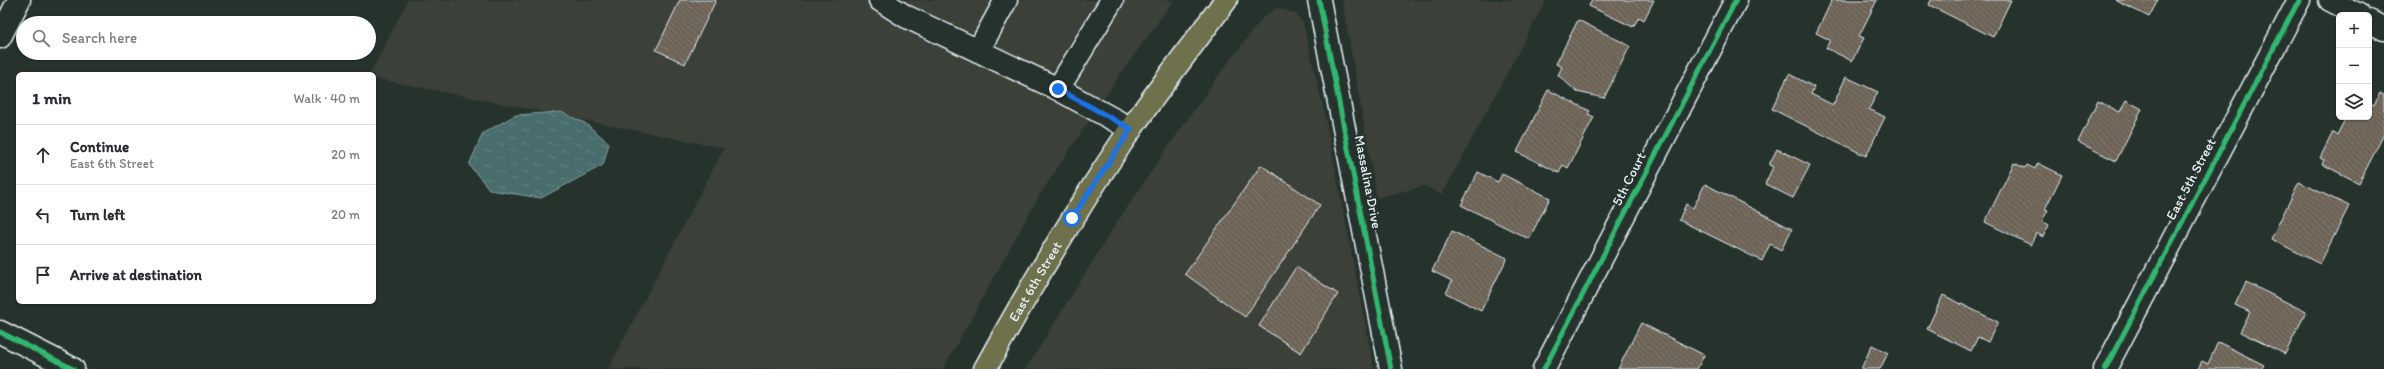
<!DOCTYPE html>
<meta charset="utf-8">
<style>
:root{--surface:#fff;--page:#f7f7f7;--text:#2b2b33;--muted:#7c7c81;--line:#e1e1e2}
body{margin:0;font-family:Itim,sans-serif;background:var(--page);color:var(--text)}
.controls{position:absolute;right:12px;top:12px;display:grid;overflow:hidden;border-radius:6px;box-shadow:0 1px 3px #0004}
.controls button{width:36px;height:36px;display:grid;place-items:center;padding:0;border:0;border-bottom:1px solid var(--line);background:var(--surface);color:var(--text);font:20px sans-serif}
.stop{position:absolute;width:12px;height:12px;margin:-9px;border:3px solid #1a73e8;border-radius:50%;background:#fff}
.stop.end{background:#1a73e8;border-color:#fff;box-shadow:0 1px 4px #0008}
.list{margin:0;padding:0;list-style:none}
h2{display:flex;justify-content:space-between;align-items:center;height:52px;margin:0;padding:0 16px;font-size:17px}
h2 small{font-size:13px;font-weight:400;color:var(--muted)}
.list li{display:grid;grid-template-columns:26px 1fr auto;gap:12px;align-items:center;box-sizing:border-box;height:60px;padding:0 16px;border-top:1px solid var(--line)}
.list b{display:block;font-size:15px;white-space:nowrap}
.list p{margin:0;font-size:13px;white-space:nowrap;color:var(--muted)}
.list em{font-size:13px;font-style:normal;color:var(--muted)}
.icon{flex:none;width:22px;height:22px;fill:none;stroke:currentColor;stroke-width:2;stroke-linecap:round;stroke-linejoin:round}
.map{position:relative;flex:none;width:2384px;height:369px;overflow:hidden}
.search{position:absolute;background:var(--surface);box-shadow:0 1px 3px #0004;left:16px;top:16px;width:360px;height:44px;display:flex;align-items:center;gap:10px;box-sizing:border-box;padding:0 14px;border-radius:22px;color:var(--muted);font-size:15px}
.panel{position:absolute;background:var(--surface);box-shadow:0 1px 3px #0004;left:16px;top:72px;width:360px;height:232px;border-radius:6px}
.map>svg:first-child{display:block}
</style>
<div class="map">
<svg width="2384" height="369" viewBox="0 0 2384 369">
<defs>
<pattern id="water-ripples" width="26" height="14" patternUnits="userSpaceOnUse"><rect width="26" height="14" fill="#486d6d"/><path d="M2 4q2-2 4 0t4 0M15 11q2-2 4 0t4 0" fill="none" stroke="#628283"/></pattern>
<pattern id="building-back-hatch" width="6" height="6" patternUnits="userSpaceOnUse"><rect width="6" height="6" fill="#6d6356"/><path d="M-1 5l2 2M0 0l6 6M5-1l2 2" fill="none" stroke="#827a6f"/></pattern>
</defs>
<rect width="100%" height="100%" fill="#26332d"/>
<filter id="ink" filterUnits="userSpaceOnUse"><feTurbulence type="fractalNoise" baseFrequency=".025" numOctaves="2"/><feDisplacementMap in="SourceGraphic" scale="8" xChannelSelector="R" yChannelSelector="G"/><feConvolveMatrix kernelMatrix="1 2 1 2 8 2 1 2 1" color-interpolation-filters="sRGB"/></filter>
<g filter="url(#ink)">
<path fill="#3b4139" d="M408,0H1174L1118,77L1039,196L943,369H608L724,148L374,78V74H370Z
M1342,0H1546L1442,195L1424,186L1377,198Z
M1277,8L1296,14L1303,23L1324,111L1374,369H1026L1110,233L1155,166L1215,80L1264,16Z"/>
<path fill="url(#water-ripples)" stroke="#88a2a5" d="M561,112L585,123L609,143L603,165L541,198L490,190L469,165L483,133L516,115Z"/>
<path fill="url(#building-back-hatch)" stroke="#e8f1f8" d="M680,0H716L685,64L656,50Z
M1592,0H1654L1644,20L1639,17L1633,27L1589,6Z
M1832,0H1877L1859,36L1864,38L1852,61L1826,48L1830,40L1816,33Z
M1931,0H2011L1993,37L1929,5Z
M2115,0H2158L2149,17Z
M1578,20L1630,46L1604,98L1577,92L1558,75L1562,67L1556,64Z
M1789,74L1814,87L1811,94L1833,105L1846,77L1878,92L1869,109L1885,117L1866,156L1772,109Z
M1548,90L1590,111L1588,114L1594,117L1568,168L1563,165L1559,173L1517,152Z
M2380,93L2384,95V134L2359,183L2322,164L2324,160L2320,158L2333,132L2337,135L2346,117H2369V102L2374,105Z
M2126,100L2142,109L2116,161L2078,142L2098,101L2120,112Z
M1777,149L1810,165L1793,198L1765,184L1773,167L1769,165Z
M2014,163L2025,168L2027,165L2035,169L2038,163L2062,175L2045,209L2048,210L2042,221L2049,225L2043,237L2036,233L2031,245L1985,222Z
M1261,165L1320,205L1245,317L1185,274Z
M1478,172L1498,182L1502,174L1550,198L1529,239L1461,205Z
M2299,182L2349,206L2320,264L2271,239Z
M1705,184L1792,229L1781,250L1770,244L1762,261L1679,220L1686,204L1693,208Z
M1452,231L1507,258L1481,311L1446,293L1452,281L1432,271Z
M1296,267L1338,294L1301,353L1259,326Z
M2246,282L2306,312L2285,354L2240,332L2250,312L2235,305Z
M1943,295L1998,322L1988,342L1978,337L1971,351L1927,329Z
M1641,323L1704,355L1697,369H1618Z
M2218,342L2264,365L2261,369H2198L2202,361L2208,364Z
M1872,345L1888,353L1880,369H1861Z"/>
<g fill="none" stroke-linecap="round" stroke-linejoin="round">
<g stroke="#e8f1f8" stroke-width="25">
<path id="minor" d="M880,0L905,16L1058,89L1131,129
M1319,0L1391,369
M2330,0L2359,15
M2369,21L2384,29
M0,37L19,0
M978,51L1006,0
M1058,89L1112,0
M0,332L73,369
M1544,369L1736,0
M2105,369L2299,0"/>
</g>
<g stroke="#e8f1f8" stroke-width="25">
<g id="major">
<path id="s1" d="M985,369C1028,291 1073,215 1122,142C1155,93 1191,47 1226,0"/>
</g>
</g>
<use href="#minor" stroke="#26332d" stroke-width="22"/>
<use href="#major" stroke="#6e714b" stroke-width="22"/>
<g stroke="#26332d" stroke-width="8">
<path id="cycleway" d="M1319,0L1391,369
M0,332L73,369
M1544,369L1736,0
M2105,369L2299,0"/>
</g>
<use href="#cycleway" stroke="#33b770" stroke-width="5"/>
</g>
</g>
<g fill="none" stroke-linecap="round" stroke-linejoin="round" filter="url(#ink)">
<path stroke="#1a73e8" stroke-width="5" d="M1058,89L1131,129L1072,218"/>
</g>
<g text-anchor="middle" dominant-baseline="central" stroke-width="4" stroke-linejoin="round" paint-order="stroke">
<g font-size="14" fill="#e8f1f8" stroke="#26332d">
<text transform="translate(1629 179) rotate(-63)">5th Court</text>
<text transform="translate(2191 179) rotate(-62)">East 5th Street</text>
<text transform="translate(1368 182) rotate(79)">Massalina Drive</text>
<text stroke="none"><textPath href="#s1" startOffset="101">East 6th Street</textPath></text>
</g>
</g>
</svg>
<div class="controls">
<button>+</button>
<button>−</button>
<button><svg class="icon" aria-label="layers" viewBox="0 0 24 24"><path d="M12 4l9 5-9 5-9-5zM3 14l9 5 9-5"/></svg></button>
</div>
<div class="stop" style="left:1072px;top:218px"></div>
<div class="stop end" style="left:1058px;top:89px"></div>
<div class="search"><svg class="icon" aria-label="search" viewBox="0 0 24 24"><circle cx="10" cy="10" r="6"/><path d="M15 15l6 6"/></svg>Search here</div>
<section class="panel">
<h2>1 min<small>Walk · 40 m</small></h2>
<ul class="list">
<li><svg class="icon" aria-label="ahead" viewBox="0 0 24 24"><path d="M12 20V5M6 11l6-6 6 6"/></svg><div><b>Continue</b><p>East 6th Street</p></div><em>20 m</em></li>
<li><svg class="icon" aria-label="left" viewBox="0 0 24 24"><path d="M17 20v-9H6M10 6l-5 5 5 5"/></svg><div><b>Turn left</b></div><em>20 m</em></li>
<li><svg class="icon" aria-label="arrive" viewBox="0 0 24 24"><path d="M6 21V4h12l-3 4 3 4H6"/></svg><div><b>Arrive at destination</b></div></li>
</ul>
</section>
</div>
